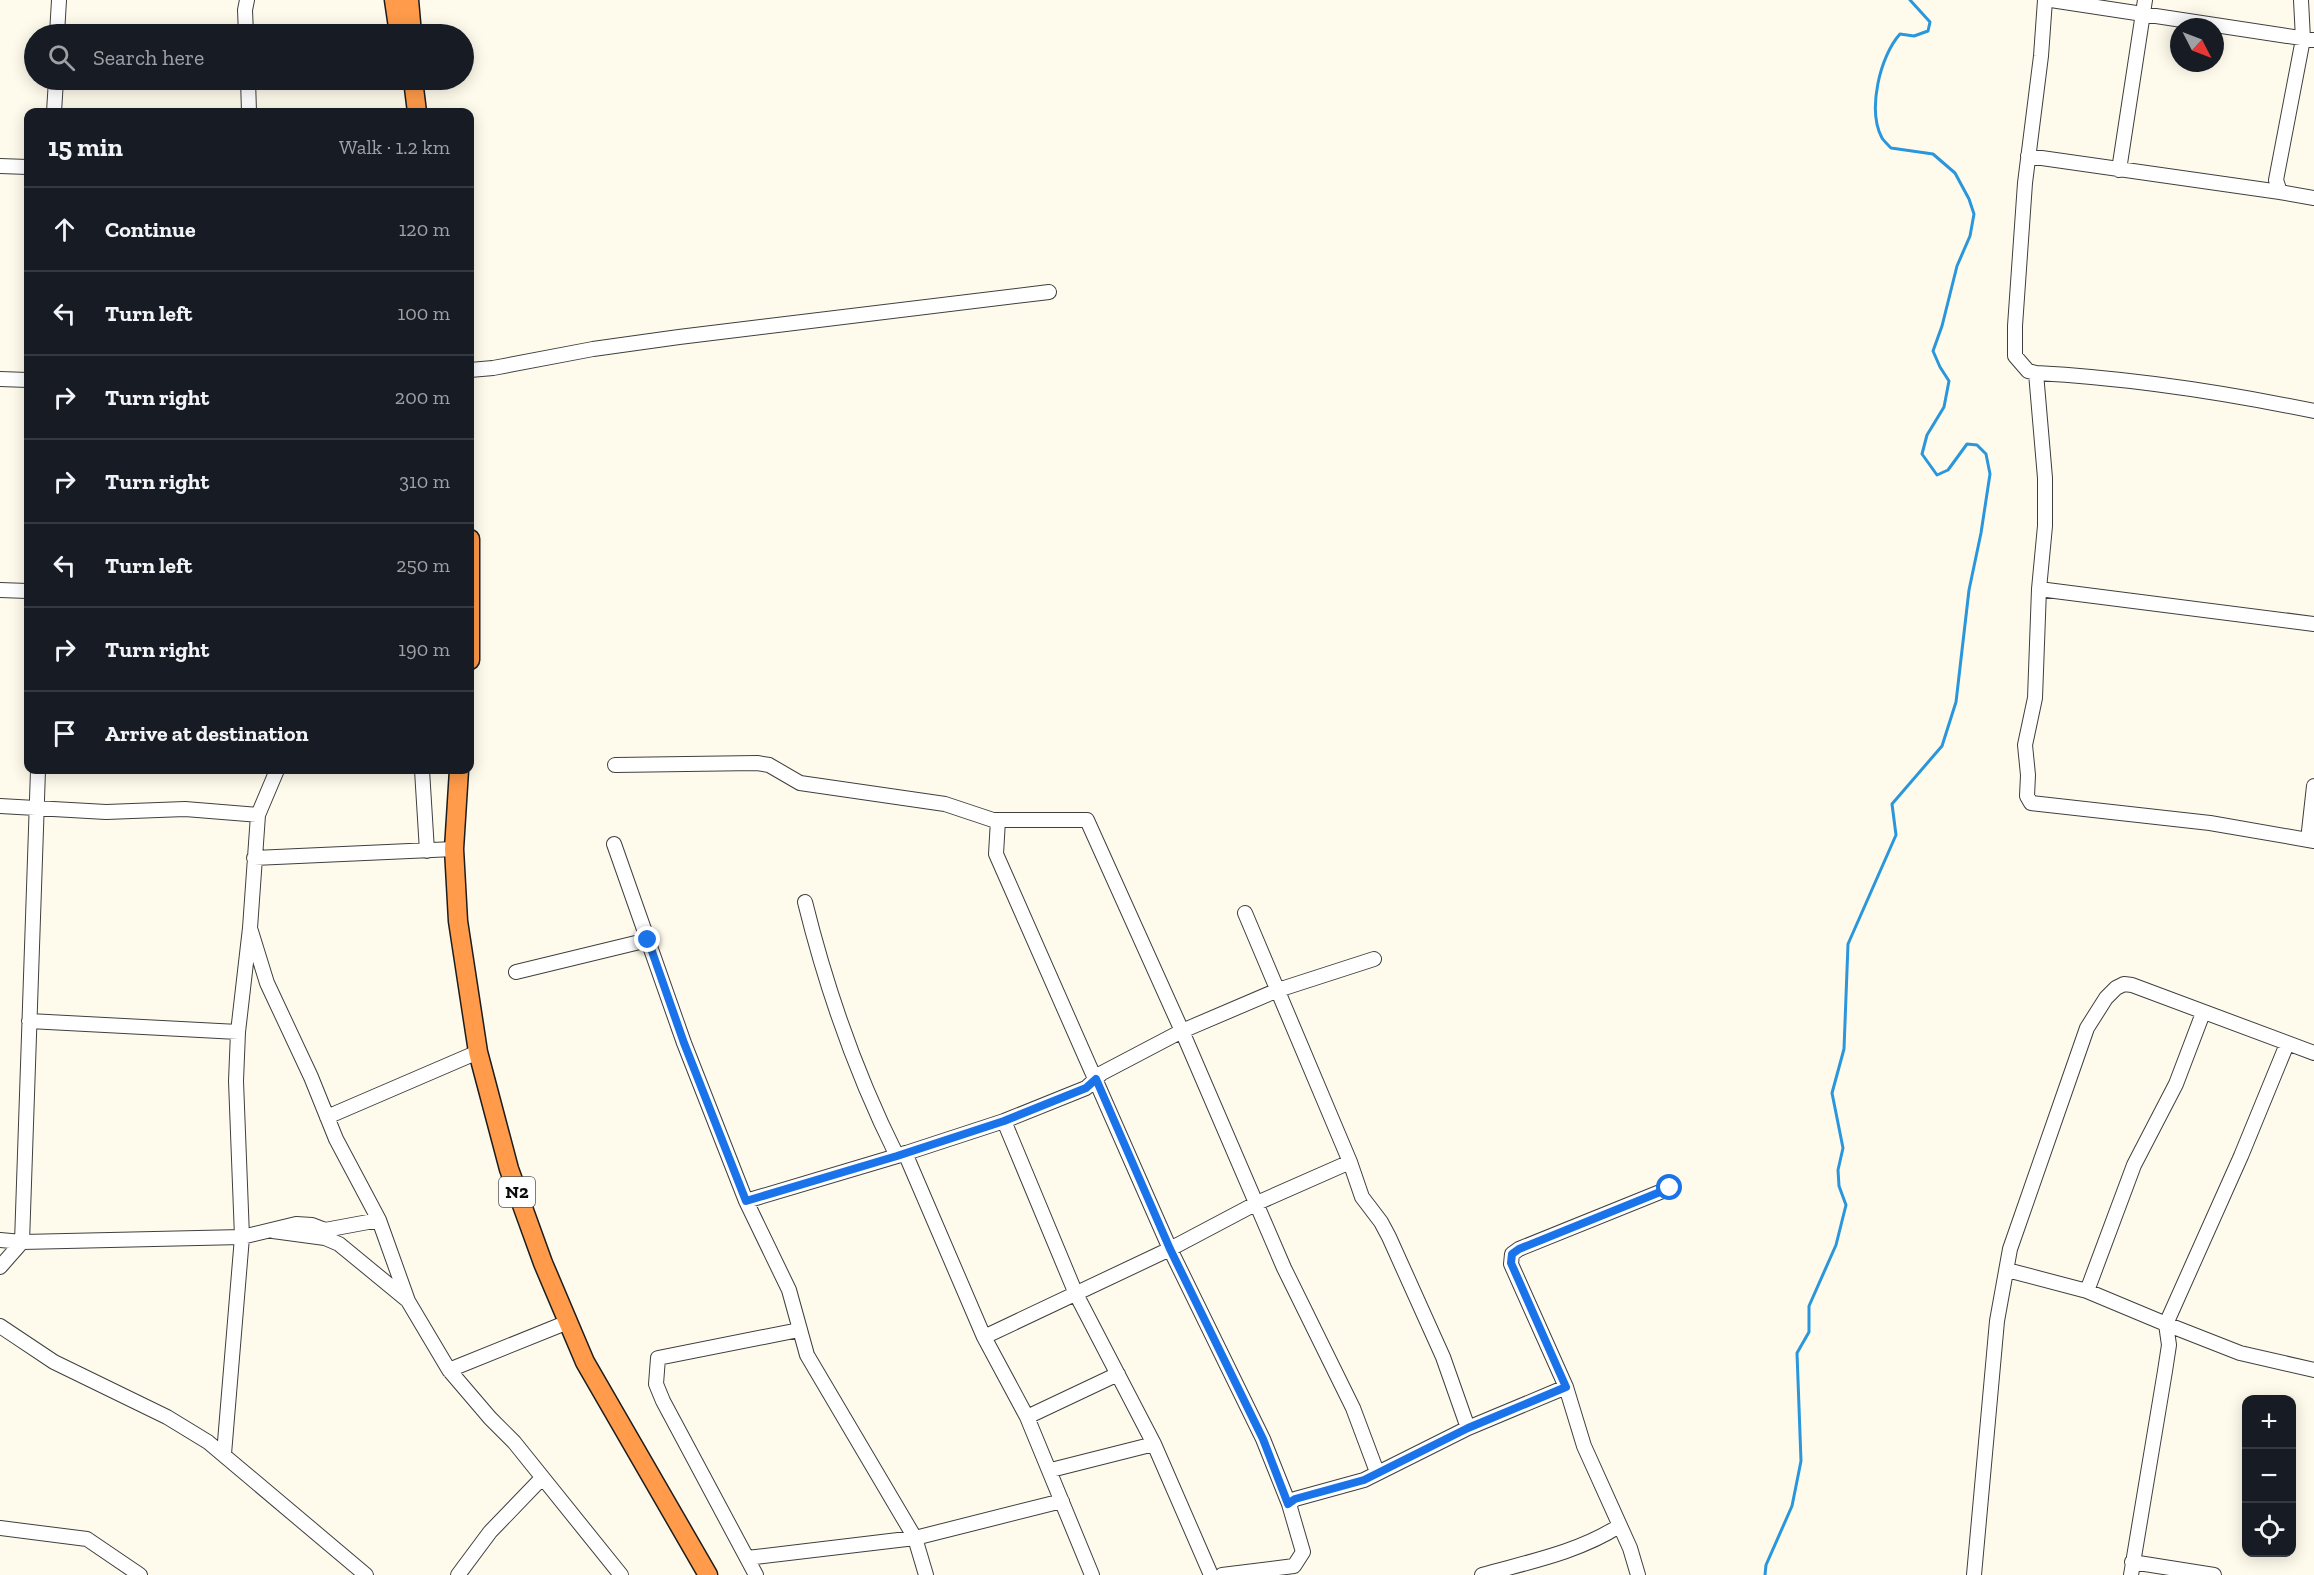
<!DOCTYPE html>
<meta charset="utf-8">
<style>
:root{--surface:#171b24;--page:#20242c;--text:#f1f3f6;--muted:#9ea1a6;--line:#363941}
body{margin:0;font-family:"Zilla Slab",serif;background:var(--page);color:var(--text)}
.controls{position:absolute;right:18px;bottom:18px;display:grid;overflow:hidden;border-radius:12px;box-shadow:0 3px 15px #0003}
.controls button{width:54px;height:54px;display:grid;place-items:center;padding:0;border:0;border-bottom:2px solid var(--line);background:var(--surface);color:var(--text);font:30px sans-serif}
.compass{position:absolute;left:2170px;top:18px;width:54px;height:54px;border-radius:50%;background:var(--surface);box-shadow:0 3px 15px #0003;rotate:132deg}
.stop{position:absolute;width:18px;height:18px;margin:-14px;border:4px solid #1a73e8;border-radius:50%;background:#fff}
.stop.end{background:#1a73e8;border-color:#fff;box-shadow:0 2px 6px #0008}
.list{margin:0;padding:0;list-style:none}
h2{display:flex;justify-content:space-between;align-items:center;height:78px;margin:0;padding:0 24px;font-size:26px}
h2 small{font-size:20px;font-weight:400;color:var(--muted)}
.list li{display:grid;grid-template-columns:39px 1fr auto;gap:18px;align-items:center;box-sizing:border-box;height:84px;padding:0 24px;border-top:2px solid var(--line)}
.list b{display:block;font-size:22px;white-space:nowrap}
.list em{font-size:20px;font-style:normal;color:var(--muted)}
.icon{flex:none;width:33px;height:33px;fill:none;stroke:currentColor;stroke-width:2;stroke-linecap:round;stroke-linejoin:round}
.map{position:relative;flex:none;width:2314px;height:1575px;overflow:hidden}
.search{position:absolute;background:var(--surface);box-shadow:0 3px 15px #0003;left:24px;top:24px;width:450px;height:66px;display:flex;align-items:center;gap:15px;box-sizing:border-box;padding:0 21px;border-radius:33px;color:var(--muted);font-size:22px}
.panel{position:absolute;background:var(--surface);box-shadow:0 3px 15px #0003;left:24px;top:108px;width:450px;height:666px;border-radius:12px}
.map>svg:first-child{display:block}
</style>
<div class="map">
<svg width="2314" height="1575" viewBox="0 0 2314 1575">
<rect width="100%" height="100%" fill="#fffbec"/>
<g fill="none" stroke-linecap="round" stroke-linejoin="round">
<path stroke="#2a96db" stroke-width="3" d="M1765,1575L1766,1565L1792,1506L1801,1461L1797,1353L1809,1332V1306L1836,1245L1846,1205L1839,1186L1838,1170L1843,1148L1832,1093L1844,1049L1848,944L1896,835L1892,804L1942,746L1956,702L1969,590L1981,533L1990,474L1986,454L1977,445L1967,444L1948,470L1937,475L1922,454L1927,435L1944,407L1949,381L1940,367L1933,351L1942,326L1957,266L1970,236L1974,214L1969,199L1955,173L1933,154L1891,148C1888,145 1884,141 1882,138C1867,110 1880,56 1900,34L1914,36L1928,31L1930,22L1910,0"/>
<g stroke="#3f3f3f" stroke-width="16">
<path id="minor" d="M2045,0L2041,56L2025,183L2015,326V356L2028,371L2036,373C2130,378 2222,392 2314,411
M2051,0L2314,40
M2301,0L2303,39L2276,180L2280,192L2314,198
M57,34L59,0
M246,34L245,10L247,0
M248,80L249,112
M54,112L56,80
M2028,156L2280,192
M0,166L28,167
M2119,170L2145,0
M470,370L493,368L593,349L679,337L1049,292
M2036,373L2045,478V526L2039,589L2035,698L2025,745L2028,775L2027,796L2031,803L2210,823L2314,841
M0,379L28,380
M2039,589L2314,624
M0,590L28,591
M615,765L757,763L769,765L800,783L945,804L993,820H1087L1182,1031L1284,1268L1353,1408L1377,1472
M422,770L427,851
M0,806L106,812L185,809L258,815
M998,820L996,854L1170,1249L1263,1439L1289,1504
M2308,840L2314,786
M614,844L684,1043L746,1201L789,1290L807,1355L915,1538L926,1575
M254,858L454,849
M805,902C827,991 856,1074 897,1156
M1245,913L1350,1162L1362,1197L1381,1222L1389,1237L1443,1357L1468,1428
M250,928L267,983L311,1077L336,1139L379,1220L408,1301L449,1370L490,1418L514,1442L621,1575
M516,972L648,940
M29,1021L238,1032
M327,1117L478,1052
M1004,1121L1076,1294L1154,1444L1211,1575
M905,1153L984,1337L1027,1417L1092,1575
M746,1201L897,1156L1004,1121L1086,1088L1102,1073L1182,1031L1278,990L1374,959
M273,1231L325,1238L339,1244L406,1299
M0,1240L22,1242L242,1237L296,1224L312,1225L325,1230L379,1220
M0,1267L22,1242L38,770
M2007,1270L2087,1291L2166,1324L2241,1156L2287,1044
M2087,1291L2134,1165L2176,1084L2203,1013
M2166,1324L2240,1353L2314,1370
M0,1326L54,1362L167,1417L208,1442L366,1575
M984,1337L1170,1249L1257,1203L1350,1162
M449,1370L568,1322
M1027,1417L1118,1374
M224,1454L242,1237L236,1081L238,1032L250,928L258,815L277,770
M1051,1470L1154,1444
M0,1528L87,1539L140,1575
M747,1558L915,1538L1062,1501
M2132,1562L2214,1575
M458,1575L490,1532L542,1478
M756,1575L663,1401L656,1384L658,1358L799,1330
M1222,1575L1294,1566L1303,1552L1289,1504L1295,1499L1364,1480L1468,1428L1566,1387
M1482,1575C1528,1562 1579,1552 1619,1526
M1638,1575L1630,1548L1584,1446L1566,1387L1511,1264L1512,1254L1519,1249L1670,1188
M1974,1575L1997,1321L2010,1249L2087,1028L2106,998L2116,988L2124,984L2132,985L2314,1053
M2131,1575L2165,1371L2169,1345L2166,1324"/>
</g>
<g stroke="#1d1d1d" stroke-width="21">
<path id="highway" d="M394,0L399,34
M409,0L412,34
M413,80L417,112
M470,539V660
M459,770L454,849L458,921L478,1052L509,1169L543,1263L585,1362L708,1575"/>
</g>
<use href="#minor" stroke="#fff" stroke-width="14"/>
<use href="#highway" stroke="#ff9b4a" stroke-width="18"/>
</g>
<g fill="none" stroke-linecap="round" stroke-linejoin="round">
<path stroke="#1a73e8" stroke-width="8" d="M648,940L684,1043L746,1201L897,1156L1004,1121L1086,1088L1096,1079L1170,1249L1263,1439L1288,1504L1295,1499L1364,1480L1468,1428L1566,1387L1511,1263L1512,1254L1519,1249L1670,1188"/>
</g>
<g text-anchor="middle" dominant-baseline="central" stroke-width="6" stroke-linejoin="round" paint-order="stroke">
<rect fill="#fff" stroke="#555" stroke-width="1.5" x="499" y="1177" width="36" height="30" rx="4.5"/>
<g font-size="18" font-weight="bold" fill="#0c0c0c">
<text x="517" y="1192">N2</text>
</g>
</g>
</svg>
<div class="controls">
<button>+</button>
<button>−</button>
<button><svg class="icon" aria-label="locate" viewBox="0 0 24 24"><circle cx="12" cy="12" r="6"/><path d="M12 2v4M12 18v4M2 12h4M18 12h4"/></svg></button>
</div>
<svg class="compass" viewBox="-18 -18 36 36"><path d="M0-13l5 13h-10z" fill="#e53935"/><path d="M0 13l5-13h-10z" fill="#9ea1a6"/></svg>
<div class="stop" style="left:1670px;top:1188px"></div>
<div class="stop end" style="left:648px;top:940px"></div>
<div class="search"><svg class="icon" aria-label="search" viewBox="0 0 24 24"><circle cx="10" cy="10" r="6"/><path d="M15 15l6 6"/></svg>Search here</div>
<section class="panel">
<h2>15 min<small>Walk · 1.2 km</small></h2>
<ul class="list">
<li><svg class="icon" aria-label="ahead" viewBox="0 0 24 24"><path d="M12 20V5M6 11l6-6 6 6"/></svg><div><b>Continue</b></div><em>120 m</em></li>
<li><svg class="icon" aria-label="left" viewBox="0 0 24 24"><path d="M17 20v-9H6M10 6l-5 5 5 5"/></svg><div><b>Turn left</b></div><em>100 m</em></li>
<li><svg class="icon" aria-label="right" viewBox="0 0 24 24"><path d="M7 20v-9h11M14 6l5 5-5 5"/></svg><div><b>Turn right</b></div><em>200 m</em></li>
<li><svg class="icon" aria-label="right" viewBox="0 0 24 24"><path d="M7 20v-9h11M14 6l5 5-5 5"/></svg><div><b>Turn right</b></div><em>310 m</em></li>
<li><svg class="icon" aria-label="left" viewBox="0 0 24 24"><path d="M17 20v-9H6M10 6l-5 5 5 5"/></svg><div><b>Turn left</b></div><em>250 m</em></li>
<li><svg class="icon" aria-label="right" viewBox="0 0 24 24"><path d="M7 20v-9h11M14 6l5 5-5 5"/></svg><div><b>Turn right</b></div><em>190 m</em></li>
<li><svg class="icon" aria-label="arrive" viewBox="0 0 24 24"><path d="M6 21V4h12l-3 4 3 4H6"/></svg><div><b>Arrive at destination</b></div></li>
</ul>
</section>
</div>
